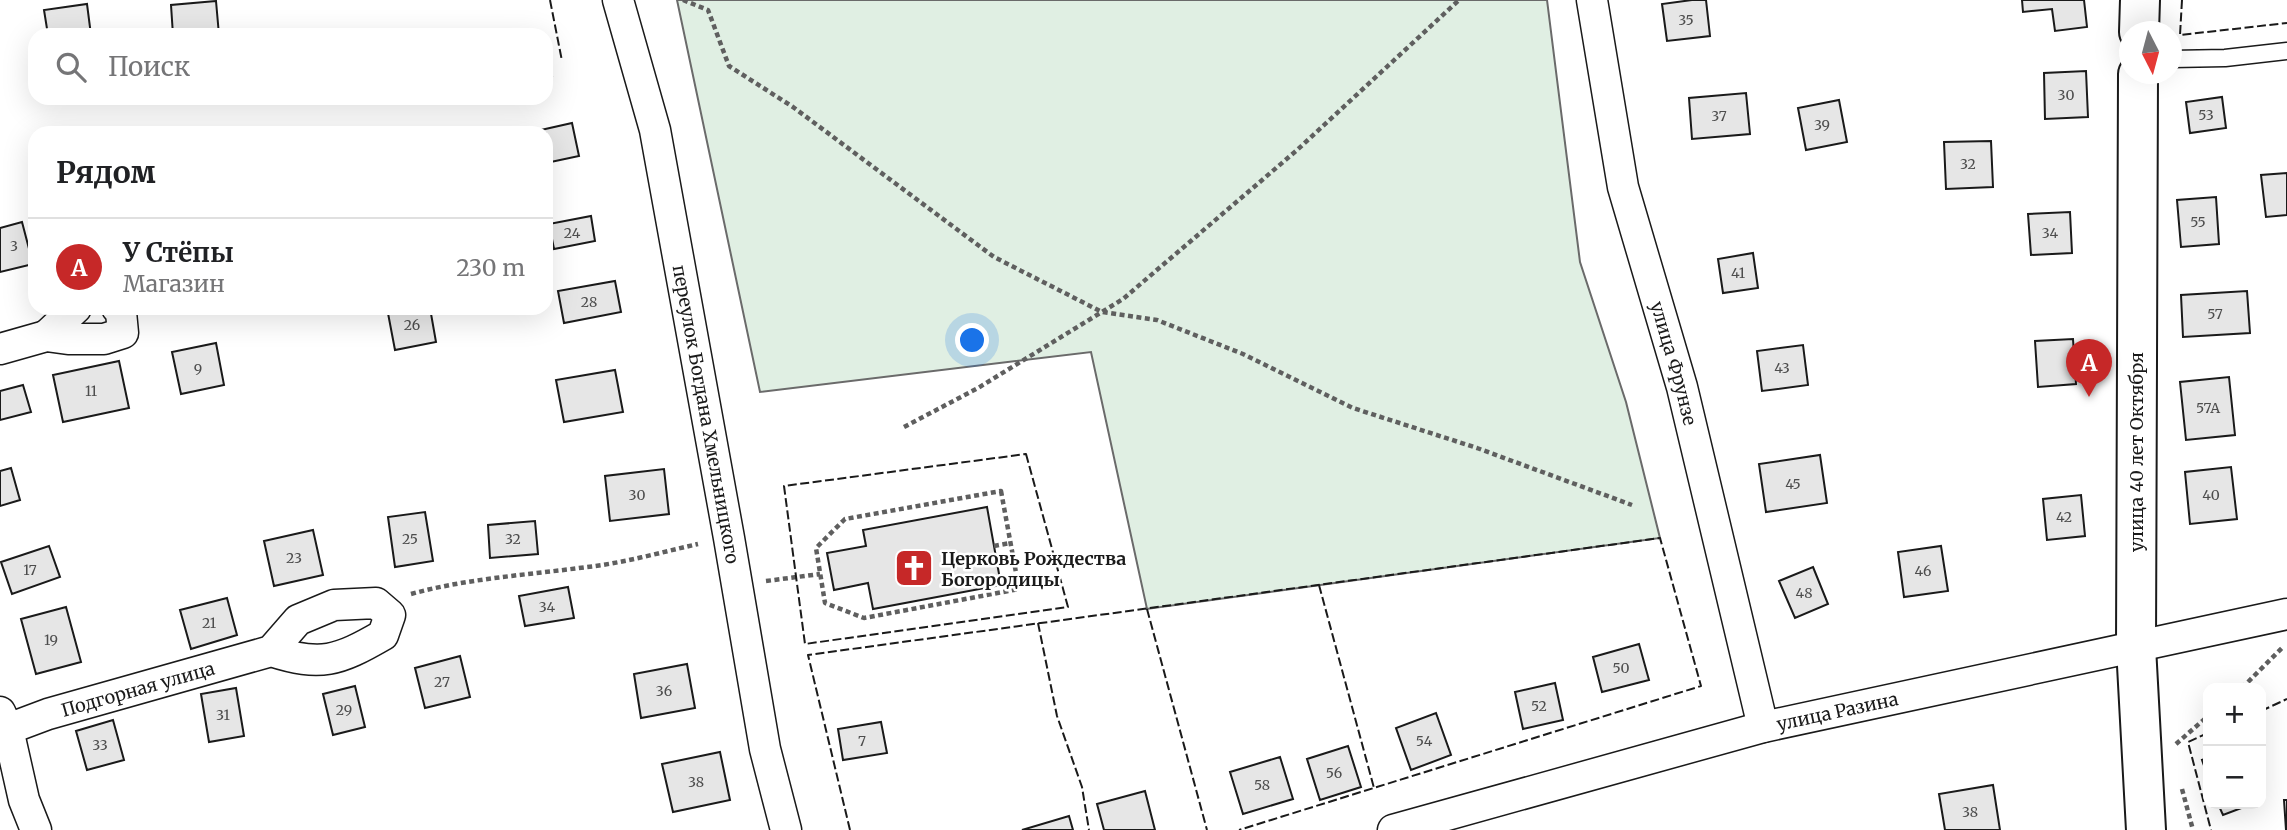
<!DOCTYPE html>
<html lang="ru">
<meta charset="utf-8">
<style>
:root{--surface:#fff;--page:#f6f6f6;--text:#202124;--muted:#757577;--line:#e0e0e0;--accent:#c62828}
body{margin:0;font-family:Merriweather,serif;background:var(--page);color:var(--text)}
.controls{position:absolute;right:21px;bottom:21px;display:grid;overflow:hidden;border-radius:14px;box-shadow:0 7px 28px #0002}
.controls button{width:63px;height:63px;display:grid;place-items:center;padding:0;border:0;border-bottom:2px solid var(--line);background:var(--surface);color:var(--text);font:35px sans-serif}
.compass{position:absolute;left:2119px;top:21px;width:63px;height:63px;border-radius:50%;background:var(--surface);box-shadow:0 7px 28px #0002;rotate:174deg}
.you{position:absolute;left:973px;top:341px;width:24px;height:24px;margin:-18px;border:5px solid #fff;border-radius:50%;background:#1a73e8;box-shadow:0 0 0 10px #1a73e833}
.badge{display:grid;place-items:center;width:46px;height:46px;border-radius:50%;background:var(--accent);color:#fff;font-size:23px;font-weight:700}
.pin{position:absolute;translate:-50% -58px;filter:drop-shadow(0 2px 4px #0008)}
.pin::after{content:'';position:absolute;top:37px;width:24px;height:21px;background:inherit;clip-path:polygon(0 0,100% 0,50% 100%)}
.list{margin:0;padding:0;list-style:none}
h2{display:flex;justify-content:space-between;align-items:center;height:91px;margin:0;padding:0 28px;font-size:30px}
h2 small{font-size:23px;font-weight:400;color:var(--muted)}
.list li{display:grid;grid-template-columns:46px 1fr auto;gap:21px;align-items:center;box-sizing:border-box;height:98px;padding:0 28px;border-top:2px solid var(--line)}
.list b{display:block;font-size:26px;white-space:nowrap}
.list p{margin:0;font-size:23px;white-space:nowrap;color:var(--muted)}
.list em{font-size:23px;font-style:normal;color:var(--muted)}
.icon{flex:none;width:38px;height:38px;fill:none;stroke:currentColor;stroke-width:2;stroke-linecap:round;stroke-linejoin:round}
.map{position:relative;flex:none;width:2287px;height:830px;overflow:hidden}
.search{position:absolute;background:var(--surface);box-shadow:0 7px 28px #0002;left:28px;top:28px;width:525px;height:77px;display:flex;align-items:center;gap:18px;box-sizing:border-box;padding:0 24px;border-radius:21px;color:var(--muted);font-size:26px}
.panel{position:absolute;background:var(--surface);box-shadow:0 7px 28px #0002;left:28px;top:126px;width:525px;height:189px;border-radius:21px}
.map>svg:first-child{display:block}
</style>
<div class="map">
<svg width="2287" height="830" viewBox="0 0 2287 830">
<rect width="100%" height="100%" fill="#fff"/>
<path fill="#e0efe3" stroke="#6a6a6a" stroke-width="2" d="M677,0H1547L1580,262L1626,402L1660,538L1147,609L1091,352L760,392Z"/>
<path fill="#e6e6e6" stroke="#1a1a1a" stroke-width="2" d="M1692,0H1706L1710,36L1667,41L1662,4Z
M2022,0H2084L2087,27L2055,31L2052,9L2023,12Z
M216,1L219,35H173L171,5Z
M87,4L91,35H48L44,10Z
M546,51L552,76L546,78Z
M2086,71L2088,117L2045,119L2044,73Z
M1746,93L1750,134L1692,139L1689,98Z
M2222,97L2226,128L2190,133L2186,102Z
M1839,100L1847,142L1806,150L1798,108Z
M572,123L579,156L546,163V133L532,132Z
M1991,141L1993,187L1946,189L1944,142Z
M2287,173V215L2266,217L2261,175Z
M2216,197L2219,244L2181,247L2177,200Z
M2070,212L2072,253L2031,255L2028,214Z
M591,216L595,241L554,249L549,224Z
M22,222L33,264L0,272V228Z
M1753,253L1758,288L1723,293L1718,259Z
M615,281L621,312L564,323L558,291Z
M2247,291L2250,333L2183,337L2181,295Z
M387,308H430L436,342L395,350Z
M2073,339L2076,384L2038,387L2035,341Z
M216,343L224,385L181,394L172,352Z
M1803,345L1808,385L1762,391L1757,351Z
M119,361L129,408L63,422L53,375Z
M615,370L623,412L564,422L556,380Z
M2229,377L2235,435L2186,440L2180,382Z
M23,385L31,412L0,420V391Z
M1820,455L1827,503L1766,512L1759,464Z
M2231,467L2237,519L2190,524L2185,472Z
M11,468L20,500L0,506V471Z
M664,469L669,514L610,521L605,476Z
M2081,495L2085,536L2047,540L2043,499Z
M987,507L1001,585L873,609L868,583L834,590L827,553L866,546L863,530Z
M425,512L433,561L395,567L388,517Z
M535,521L538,554L490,558L488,525Z
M313,530L323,575L274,586L264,541Z
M49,546L60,577L12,594L1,562Z
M1941,546L1948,591L1904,597L1898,552Z
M1813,567L1828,604L1795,618L1779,581Z
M568,587L574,618L525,626L519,596Z
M227,598L237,635L191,649L180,610Z
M66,607L81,662L36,674L21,619Z
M1639,644L1649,680L1602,692L1593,657Z
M460,656L470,697L425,708L415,668Z
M687,664L695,708L641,718L634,674Z
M1555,683L1563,720L1523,729L1515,692Z
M355,686L365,727L333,735L323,694Z
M236,688L244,736L209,742L201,694Z
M1436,713L1451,755L1411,770L1396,728Z
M113,720L124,760L87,770L76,731Z
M881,722L887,753L843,760L838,729Z
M1348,746L1361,787L1320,800L1307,759Z
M720,752L730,800L673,812L662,764Z
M1280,757L1293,799L1243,814L1230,772Z
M2208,758V777L2202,760Z
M1993,785L2000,830H1945L1939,794Z
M1145,791L1155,830H1104L1097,804Z
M2284,800H2287V830H2286Z
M2218,804H2252L2223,815Z
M1069,816L1073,830H1022Z"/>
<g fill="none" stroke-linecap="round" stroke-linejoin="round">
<g stroke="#1a1a1a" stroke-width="19">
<path id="lane" d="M2172,59L2225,58L2287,51"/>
</g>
<g stroke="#1a1a1a" stroke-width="33">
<g id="street">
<path id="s1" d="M618,0L655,130L729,538L765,749L786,830"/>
<path id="s2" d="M1592,0L1623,187L1682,387L1763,727"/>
<path d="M46,336L76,308"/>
<path d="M0,349L46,336L68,339H104L123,333L121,312L117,308"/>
<path d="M0,712L8,729L24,800L36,830"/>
<path id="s3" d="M8,729L48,714L271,651C321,667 338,661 383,635L390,615L376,603L334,605L298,620L271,651"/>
<path id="s4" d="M1393,830L1763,727L2287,614"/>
</g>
</g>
<g stroke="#1a1a1a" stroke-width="42">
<path id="secondary" d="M2139,32L2140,0
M2138,74L2136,647L2146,830"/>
</g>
<path stroke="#5f5f5f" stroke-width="4.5" stroke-dasharray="5 3.5" stroke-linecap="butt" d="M683,0L708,10L729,66L793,107L994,257L1102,312L1157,320L1243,354L1353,408L1477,448L1632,505
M904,427L978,388L1123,299L1296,151L1459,0
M1001,491L1019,589L864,618L825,603L816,548L845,519Z
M994,546L1010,543
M766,581L820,574
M411,594C469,578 528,575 587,567C624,563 662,552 698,544
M2242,688L2283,647
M2176,744L2208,716
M2182,789L2193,830"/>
<use href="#lane" stroke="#fff" stroke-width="16"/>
<use href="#street" stroke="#fff" stroke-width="30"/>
<use href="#secondary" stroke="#fff" stroke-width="38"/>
<path stroke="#1a1a1a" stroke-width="2" stroke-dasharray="9 3.5" stroke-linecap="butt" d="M550,0L562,61
M2182,0L2180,35L2287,23
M1026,454L1068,607L805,644L784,486Z
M1319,585L1374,788
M1147,609L1207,830
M1038,623L1057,716L1082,787L1089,830
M2261,711L2287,699
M2208,733L2188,742L2211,830
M850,830L808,655L1660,538L1701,686L1239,830"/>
</g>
<defs>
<g id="church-square" transform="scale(2.0125)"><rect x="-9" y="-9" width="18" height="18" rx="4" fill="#c62828" stroke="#fff"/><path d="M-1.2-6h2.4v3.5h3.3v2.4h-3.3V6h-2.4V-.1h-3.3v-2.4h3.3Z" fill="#fff"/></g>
</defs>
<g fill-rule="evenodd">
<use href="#church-square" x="914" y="568"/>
</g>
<g text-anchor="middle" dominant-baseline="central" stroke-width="5" stroke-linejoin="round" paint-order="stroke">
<g font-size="14" fill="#4d4d4d">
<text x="1686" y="20">35</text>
<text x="2066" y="95">30</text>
<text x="2206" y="115">53</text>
<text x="1719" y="116">37</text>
<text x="1822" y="125">39</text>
<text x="1968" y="164">32</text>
<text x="2198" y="222">55</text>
<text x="572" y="233">24</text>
<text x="2050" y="233">34</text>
<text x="14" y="246">3</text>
<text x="1738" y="273">41</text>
<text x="589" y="302">28</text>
<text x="2215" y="314">57</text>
<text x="412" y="325">26</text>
<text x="1782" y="368">43</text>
<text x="198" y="369">9</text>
<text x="91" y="391">11</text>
<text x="2208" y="408">57А</text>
<text x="1793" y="484">45</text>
<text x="637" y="495">30</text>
<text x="2211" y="495">40</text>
<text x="2064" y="517">42</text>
<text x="410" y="539">25</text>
<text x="513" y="539">32</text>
<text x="294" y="558">23</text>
<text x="30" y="570">17</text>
<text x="1923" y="571">46</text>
<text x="1804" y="593">48</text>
<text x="547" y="607">34</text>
<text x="209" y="623">21</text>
<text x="51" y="640">19</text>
<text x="1621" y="668">50</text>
<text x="442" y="682">27</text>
<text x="664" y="691">36</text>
<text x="1539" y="706">52</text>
<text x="344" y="710">29</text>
<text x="223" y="715">31</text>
<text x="862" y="741">7</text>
<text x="1424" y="741">54</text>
<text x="100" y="745">33</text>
<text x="1334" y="773">56</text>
<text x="696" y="782">38</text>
<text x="1262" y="785">58</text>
<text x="1970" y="812">38</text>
</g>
<g font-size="18" fill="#1a1a1a" stroke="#fff">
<text stroke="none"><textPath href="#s2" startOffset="373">улица Фрунзе</textPath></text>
<text stroke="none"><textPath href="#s1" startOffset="424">переулок Богдана Хмельницкого</textPath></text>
<text transform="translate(2136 452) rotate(-90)">улица 40 лет Октября</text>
<text stroke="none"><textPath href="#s3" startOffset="136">Подгорная улица</textPath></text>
<text stroke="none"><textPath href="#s4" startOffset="460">улица Разина</textPath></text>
</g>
<g font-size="18" font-weight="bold" fill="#1a1a1a" stroke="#fff" text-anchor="start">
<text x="941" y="558">Церковь Рождества<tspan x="941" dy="21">Богородицы</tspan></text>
</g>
</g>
</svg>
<div class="controls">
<button>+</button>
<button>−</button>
</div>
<svg class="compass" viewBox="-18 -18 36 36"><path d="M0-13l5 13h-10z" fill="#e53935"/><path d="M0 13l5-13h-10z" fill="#757577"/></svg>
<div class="you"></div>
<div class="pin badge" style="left:2089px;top:397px">A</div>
<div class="search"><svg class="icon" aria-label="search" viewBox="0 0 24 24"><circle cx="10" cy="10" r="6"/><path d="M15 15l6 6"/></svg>Поиск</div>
<section class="panel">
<h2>Рядом<small></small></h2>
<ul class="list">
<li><span class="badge">A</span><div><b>У Стёпы</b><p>Магазин</p></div><em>230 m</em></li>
</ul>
</section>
</div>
